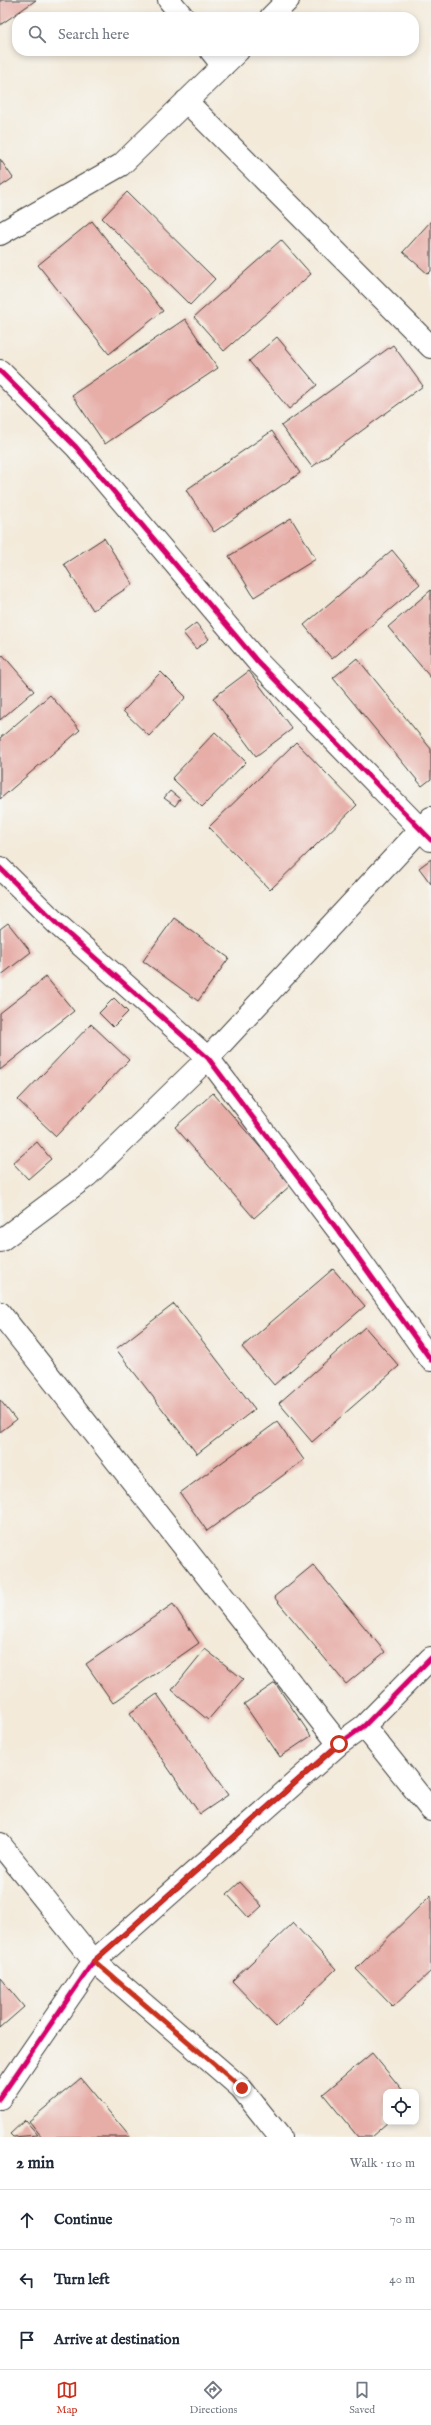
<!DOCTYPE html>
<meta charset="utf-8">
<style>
:root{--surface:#fff;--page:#f6f6f7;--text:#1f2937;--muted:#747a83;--line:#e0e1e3;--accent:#c8321e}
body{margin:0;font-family:"IM FELL English",serif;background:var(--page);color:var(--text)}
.controls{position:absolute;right:12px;bottom:12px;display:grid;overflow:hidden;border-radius:8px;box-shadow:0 2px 6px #0003}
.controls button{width:36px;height:36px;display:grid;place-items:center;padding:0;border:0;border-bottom:1px solid var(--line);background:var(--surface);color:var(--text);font:20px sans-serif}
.stop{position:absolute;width:12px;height:12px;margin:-9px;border:3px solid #c8321e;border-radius:50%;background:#fff}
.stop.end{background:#c8321e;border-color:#fff;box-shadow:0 1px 4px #0008}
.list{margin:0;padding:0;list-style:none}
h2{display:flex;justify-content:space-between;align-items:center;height:52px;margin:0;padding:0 16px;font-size:17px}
h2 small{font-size:13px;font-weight:400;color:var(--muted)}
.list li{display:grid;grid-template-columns:26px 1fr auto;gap:12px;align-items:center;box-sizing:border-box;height:60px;padding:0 16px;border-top:1px solid var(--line)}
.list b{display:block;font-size:15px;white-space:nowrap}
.list em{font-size:13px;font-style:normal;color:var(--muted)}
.icon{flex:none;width:22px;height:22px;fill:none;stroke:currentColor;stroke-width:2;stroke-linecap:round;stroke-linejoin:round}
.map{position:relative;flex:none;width:431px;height:2137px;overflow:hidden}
.search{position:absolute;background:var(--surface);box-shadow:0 2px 6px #0003;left:12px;right:12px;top:12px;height:44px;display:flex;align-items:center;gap:10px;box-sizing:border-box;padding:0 14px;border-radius:16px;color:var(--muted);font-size:15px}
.sheet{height:232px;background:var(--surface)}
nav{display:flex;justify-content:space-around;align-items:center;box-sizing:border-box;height:56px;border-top:1px solid var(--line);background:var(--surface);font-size:11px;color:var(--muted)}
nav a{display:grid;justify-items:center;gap:2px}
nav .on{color:var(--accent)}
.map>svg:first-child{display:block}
</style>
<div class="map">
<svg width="431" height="2137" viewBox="0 0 431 2137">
<rect width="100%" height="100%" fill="#f6f6f2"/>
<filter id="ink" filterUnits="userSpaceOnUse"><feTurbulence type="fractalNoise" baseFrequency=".025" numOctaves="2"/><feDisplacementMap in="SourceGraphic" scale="8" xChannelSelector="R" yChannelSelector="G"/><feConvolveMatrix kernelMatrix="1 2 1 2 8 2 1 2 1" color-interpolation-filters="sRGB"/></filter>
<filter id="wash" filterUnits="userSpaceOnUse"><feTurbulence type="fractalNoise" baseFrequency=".012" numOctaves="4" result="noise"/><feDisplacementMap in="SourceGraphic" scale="16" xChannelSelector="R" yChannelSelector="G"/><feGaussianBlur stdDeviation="0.9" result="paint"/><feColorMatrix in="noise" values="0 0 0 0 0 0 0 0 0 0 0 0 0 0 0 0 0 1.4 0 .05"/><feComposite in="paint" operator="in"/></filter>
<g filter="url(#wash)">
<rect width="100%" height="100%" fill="#f3eada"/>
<g id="blocks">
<path fill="#e7ada7" d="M0,0H36L0,25Z
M0,159L13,178L0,187Z
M127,192L215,279L190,305L102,218Z
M92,221L163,311L109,354L38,265Z
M431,221V271L428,274L403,252Z
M281,240L311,274L224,351L194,317Z
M185,319L218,368L105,444L72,395Z
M277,337L317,385L289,409L249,361Z
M393,345L423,386L312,467L281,426Z
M272,431L300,473L214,532L186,490Z
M291,518L316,559L254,597L229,556Z
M104,538L133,584L93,610L64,564Z
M392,550L420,584L332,659L304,625Z
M431,590V678L388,627Z
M196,623L209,639L196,649L183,633Z
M3,655L34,691L0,720V658Z
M357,658L431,749V779L422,786L333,678Z
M249,671L292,729L256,756L213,698Z
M161,672L186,697L149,736L123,711Z
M50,695L80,730L0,799V738Z
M215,732L246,762L202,807L172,778Z
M296,742L357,805L270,890L209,827Z
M170,791L180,799L175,806L164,798Z
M431,859V884L419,868Z
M174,918L229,958L198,1001L143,961Z
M8,923L31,952L0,976V929Z
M46,977L74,1011L0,1070V1013Z
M114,998L128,1012L113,1027L99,1013Z
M91,1024L129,1060L56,1136L18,1100Z
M213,1093L292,1184L254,1218L175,1127Z
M37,1142L51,1159L28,1179L13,1163Z
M333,1269L365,1306L274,1385L242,1347Z
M174,1304L255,1409L197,1454L116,1349Z
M365,1327L399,1366L312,1442L279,1403Z
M0,1400L16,1420L0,1432Z
M277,1422L304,1460L207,1531L180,1493Z
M313,1565L385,1652L346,1684L274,1597Z
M173,1604L199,1643L113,1703L86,1664Z
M205,1649L243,1679L208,1720L172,1690Z
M275,1683L311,1736L280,1757L244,1704Z
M157,1694L228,1795L200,1814L130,1713Z
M240,1882L262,1906L249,1918L227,1894Z
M431,1895V1971L393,2007L356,1969Z
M293,1923L336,1969L276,2027L232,1981Z
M0,1978L24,2007L0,2028Z
M372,2053L404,2092H386V2122H388L371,2137H358L323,2094Z
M81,2078L130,2137H42L29,2121Z
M25,2120L38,2135L13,2137L10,2134Z"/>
</g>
</g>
<g filter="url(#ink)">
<use href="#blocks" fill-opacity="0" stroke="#3c3b38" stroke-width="1"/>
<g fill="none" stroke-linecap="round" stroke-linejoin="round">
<g stroke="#3c3b38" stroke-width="24">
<path id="street" d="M169,0L183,17
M271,17L288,0
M211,51L223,66
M186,101L431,347
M0,234L121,165L238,51
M0,371L76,447L257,661L431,840
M0,868L57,924L208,1058L349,1245L431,1360
M0,1241L87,1176L208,1058L431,818
M0,1313L339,1744
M364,1726L431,1810
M0,1844L94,1961L241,2088L280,2137
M0,2098L94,1961L339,1744L364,1726L431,1658"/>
</g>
<use href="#street" stroke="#fff" stroke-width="22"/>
<g stroke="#f6f6f2" stroke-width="8">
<path id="cycleway" d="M0,371L76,447L257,661L431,840
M0,868L57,924L208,1058L349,1245L431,1360
M0,2098L94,1961L339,1744L364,1726L431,1658"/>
</g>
<use href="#cycleway" stroke="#d6006c" stroke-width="5"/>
</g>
</g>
<g fill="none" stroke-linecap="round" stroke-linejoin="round" filter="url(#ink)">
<path stroke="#c8321e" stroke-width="5" d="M242,2088L94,1961L339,1744"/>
</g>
</svg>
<div class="controls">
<button><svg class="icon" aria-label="locate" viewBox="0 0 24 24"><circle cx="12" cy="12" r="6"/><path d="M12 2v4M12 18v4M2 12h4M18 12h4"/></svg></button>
</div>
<div class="stop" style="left:339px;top:1744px"></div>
<div class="stop end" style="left:242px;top:2088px"></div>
<div class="search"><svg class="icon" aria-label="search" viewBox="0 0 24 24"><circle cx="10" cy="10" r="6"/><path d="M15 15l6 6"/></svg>Search here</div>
</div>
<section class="sheet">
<h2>2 min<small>Walk · 110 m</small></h2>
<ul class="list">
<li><svg class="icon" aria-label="ahead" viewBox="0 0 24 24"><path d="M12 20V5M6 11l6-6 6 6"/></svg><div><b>Continue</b></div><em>70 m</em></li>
<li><svg class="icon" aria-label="left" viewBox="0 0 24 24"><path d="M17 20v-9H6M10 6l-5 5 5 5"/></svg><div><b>Turn left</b></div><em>40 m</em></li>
<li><svg class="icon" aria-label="arrive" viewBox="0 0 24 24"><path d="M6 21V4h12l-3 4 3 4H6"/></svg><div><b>Arrive at destination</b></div></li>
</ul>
</section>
<nav>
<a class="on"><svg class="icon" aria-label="map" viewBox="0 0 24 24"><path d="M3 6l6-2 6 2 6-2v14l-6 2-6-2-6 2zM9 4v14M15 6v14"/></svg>Map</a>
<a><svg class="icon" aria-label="directions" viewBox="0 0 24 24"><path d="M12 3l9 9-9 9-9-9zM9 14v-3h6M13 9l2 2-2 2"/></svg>Directions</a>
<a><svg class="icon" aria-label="saved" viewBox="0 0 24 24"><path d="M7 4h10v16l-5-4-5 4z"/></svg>Saved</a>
</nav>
